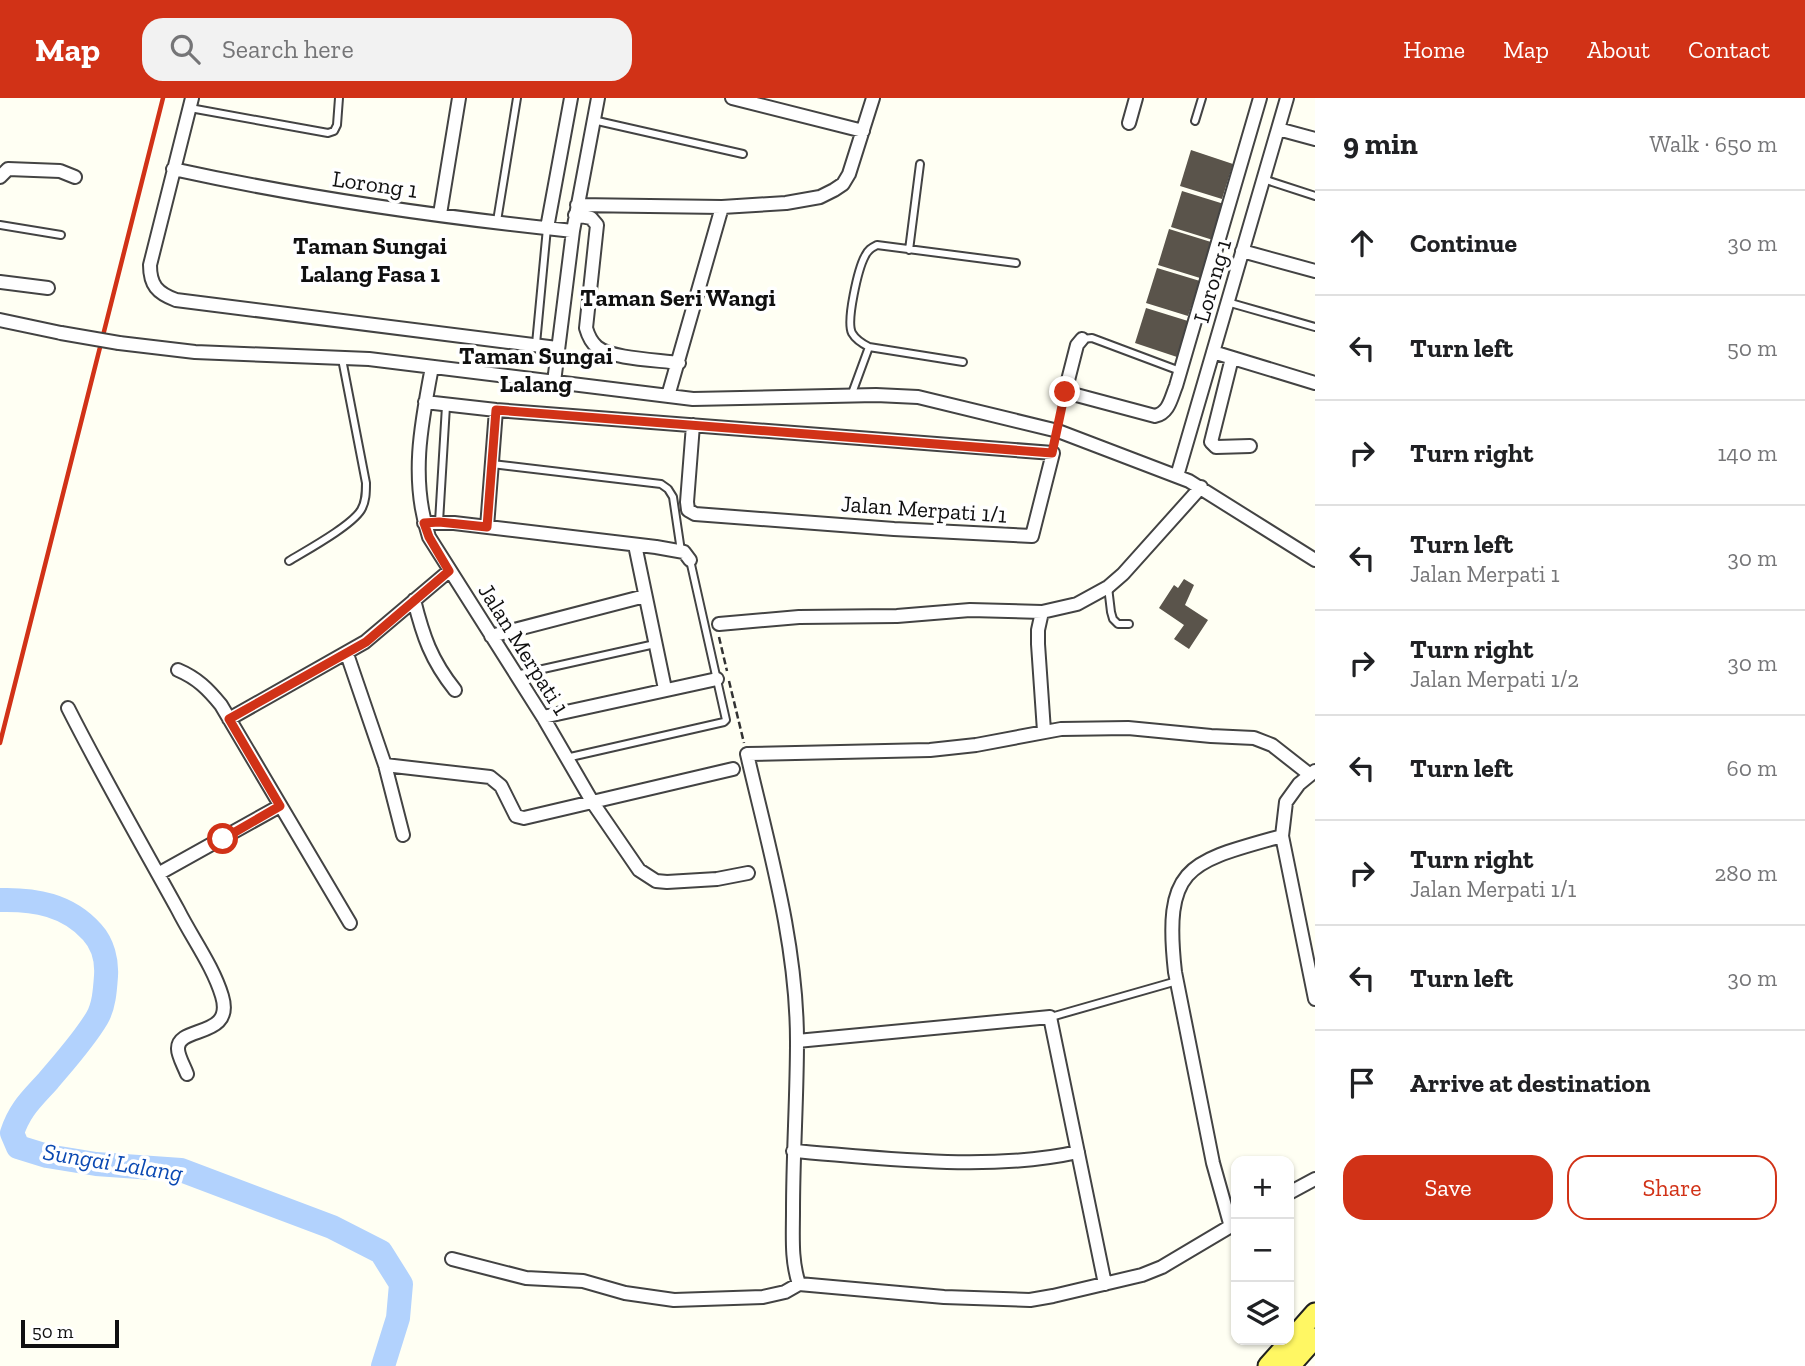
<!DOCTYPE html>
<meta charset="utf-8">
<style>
:root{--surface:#fff;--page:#f2f2f2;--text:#202124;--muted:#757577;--line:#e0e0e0;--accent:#d13217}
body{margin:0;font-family:"Zilla Slab",serif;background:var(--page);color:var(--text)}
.controls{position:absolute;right:21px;bottom:21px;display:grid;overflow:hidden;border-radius:14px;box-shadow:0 2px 5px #0004}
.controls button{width:63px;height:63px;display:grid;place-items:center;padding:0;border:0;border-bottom:2px solid var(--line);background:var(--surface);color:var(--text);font:35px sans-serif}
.scale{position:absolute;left:21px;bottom:18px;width:98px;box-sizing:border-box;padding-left:7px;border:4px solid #101010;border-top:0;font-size:19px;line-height:24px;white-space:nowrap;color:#101010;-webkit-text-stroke:5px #fff;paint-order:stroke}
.stop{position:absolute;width:21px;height:21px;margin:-16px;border:5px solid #d13217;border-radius:50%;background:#fff}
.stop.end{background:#d13217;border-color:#fff;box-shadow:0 2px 7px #0008}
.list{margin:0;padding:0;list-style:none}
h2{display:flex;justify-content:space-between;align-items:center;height:91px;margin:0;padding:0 28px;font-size:30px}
h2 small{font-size:23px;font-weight:400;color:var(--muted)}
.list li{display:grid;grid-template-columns:46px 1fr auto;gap:21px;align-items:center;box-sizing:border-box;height:105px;padding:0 28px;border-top:2px solid var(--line)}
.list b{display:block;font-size:26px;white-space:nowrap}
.list p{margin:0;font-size:23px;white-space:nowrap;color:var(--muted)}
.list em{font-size:23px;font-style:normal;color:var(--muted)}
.actions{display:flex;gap:14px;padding:21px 28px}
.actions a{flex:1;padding:16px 0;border:2px solid var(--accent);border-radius:21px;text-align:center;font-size:24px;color:var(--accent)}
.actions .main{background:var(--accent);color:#fff}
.icon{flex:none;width:38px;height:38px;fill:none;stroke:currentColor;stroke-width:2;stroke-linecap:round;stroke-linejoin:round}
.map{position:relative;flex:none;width:1315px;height:1268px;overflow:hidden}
header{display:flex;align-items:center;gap:42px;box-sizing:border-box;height:98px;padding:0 35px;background:var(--accent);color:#fff}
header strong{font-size:33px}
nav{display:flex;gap:38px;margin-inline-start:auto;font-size:24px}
.search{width:490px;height:63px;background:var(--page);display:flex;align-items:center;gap:18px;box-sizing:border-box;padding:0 24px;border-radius:21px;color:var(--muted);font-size:26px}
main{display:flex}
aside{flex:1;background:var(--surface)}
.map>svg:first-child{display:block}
</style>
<header>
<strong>Map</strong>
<div class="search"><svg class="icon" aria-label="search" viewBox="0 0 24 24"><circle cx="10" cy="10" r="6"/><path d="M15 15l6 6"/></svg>Search here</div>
<nav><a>Home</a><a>Map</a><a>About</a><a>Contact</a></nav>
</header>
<main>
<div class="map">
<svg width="1315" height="1268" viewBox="0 0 1315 1268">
<rect width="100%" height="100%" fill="#fffff3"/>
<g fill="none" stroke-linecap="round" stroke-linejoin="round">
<path stroke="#b2d2fd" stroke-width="24" d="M0,802C35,801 68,807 92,834C103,846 107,863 106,878C105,892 104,908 97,920C84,942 64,964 48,983C31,1002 20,1011 12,1035L18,1049L47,1058L96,1066L181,1072L332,1129L381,1154L401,1186L398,1220L383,1268"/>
</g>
<path fill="#5a544b" d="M1191,52L1233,66L1222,101L1180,88Z
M1182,93L1224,106L1213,142L1171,129Z
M1169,131L1211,144L1200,180L1158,167Z
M1157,170L1200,183L1188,218L1146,205Z
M1146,210L1188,223L1177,259L1135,245Z
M1184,481L1194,487L1185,507L1208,522L1189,551L1174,541L1184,527L1159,510L1174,487L1178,490Z"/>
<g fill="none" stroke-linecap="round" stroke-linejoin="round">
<g stroke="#434343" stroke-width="10">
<path id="service" d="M190,10L328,35L334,33L337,27L339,0
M593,22L743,56
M1195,23L1202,0
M1263,81L1315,98
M497,123L517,0
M0,127L61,137
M909,152L920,66
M1227,204L1315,229
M1082,241L1092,240L1180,273
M536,246L547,130
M869,249L963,264
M851,298L869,249C863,246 856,242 852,235C846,223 858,171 865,158C868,152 871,150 877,147L1016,165
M492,366L661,386L668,391L673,399L681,453
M439,424L446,308
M289,463C307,452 351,428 361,412C366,404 366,394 366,385L342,261
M1108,489L1111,514L1113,521L1118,526H1129
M516,577L655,546
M566,660L724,624L726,622L690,462
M1051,919L1177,883"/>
</g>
<g stroke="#434343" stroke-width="16">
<path id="minor" d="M192,0L150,167C150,187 157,195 176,202L557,250
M732,0L863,33
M1129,25L1136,0
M1278,31L1315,41
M173,71C305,100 439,119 573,133
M0,79L8,71L60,73L75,79
M577,107L722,109L786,105L820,99L834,92L843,86L849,76L873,0
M440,116L459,0
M575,117L591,120L597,127L586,230C588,237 591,244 597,249C611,261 660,262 679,265
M547,130L571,0
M1242,153L1315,173
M0,184L48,190
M0,222L61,235
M1082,241L1077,247L1065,294L1155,318C1169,315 1171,300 1176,288L1260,0
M119,245L195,254L369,261L693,301L876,297L918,299L1058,333L1189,383L1315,462
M1213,254L1315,285
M1232,260L1211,344L1216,349L1250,348
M432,269C421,326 410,382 429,439L543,619L593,705L639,772L656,783L667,784L717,781L748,775
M554,284L573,133L598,0
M668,298L722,109
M425,304L496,312L1053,355L1032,438L894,431L695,416L688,412L687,404L693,327
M1177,378L1287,0
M424,425H454L656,449L684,454L690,462
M487,429L496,312
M635,447L665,591
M414,502C423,538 431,562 455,592
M1042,514L1038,532V546L1044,633
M719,526L799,519L897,518L970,512L1042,514L1077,506L1108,489L1123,476L1201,389
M491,538L645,498
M347,556L385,667L403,737
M178,572C197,580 208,591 221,607L350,825
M68,610C103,679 141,745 178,812C192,840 213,868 222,898C235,941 177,927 178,951C178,958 184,968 187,976
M543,619L717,581
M229,621L365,544L449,473
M385,667L490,679L501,688L516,718L524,720L733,671
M1315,673L1299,686L1286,704L1282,738L1315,901
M158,776L280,708
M797,943L1050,919L1105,1186
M793,1053C884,1060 988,1074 1078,1054
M1289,1095L1315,1081
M1231,1129L1213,1065L1175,874C1163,767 1189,764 1282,738
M452,1161L526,1180L583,1183L625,1195L674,1202L763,1199L785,1194L799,1186L944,1199L1030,1202L1053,1198L1142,1177L1162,1169L1236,1125
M799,1186C791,1162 793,1138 793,1113C793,1056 797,1000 797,943C797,845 769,751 747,656L930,652L976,647L1061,631L1128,630L1211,638L1254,640L1272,647L1309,676"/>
</g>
<g stroke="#212121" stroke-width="23">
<path id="primary" d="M1268,1268L1315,1215
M1290,1268L1315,1240"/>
</g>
<path stroke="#323232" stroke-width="2.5" stroke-dasharray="7 3.5" stroke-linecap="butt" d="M1060,319L1063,305
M719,539L727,573
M729,583L744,645"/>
<use href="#service" stroke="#fff" stroke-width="6"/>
<use href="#minor" stroke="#fff" stroke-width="12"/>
<use href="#primary" stroke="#fff763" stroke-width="19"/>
<path stroke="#d13217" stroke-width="4.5" d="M0,645L163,0"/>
<g stroke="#434343" stroke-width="16" stroke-linecap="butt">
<path id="minor-bridge" d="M61,235L119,245"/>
</g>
<use href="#minor-bridge" stroke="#fff" stroke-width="12"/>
</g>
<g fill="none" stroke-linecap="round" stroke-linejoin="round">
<path stroke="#d13217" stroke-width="9" d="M223,741L280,708L229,621L366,544L449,473L429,439L424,425L439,424L487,429L496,312L1052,355L1065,294"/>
</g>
<g text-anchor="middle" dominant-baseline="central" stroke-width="7" stroke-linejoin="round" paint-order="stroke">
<g font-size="23" fill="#101010" stroke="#fff">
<text transform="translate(375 86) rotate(8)">Lorong 1</text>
<text transform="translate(1212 183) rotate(-74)">Lorong 1</text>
<text transform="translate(924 411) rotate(4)">Jalan Merpati 1/1</text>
<text transform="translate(524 551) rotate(58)">Jalan Merpati 1</text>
</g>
<g font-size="24" font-weight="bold" fill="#101010" stroke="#fff">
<text x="370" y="147">Taman Sungai<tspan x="370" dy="28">Lalang Fasa 1</tspan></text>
<text x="678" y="199">Taman Seri Wangi</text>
<text x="536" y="257">Taman Sungai<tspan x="536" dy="28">Lalang</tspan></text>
</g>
<g font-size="24" font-style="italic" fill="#0a48b2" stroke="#fff">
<text transform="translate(113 1064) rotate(9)">Sungai Lalang</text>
</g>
</g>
</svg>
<div class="controls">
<button>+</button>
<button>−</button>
<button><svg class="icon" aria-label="layers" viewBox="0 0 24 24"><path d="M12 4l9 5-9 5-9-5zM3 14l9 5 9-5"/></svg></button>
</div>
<div class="scale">50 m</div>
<div class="stop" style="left:223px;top:741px"></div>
<div class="stop end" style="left:1065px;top:294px"></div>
</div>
<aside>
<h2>9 min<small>Walk · 650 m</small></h2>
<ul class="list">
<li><svg class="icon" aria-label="ahead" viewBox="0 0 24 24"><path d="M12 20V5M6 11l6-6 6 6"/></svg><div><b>Continue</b></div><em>30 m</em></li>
<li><svg class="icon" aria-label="left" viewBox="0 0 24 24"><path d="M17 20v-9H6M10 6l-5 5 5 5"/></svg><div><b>Turn left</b></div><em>50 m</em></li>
<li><svg class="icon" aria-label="right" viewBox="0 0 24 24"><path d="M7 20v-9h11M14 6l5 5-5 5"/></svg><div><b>Turn right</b></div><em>140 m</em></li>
<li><svg class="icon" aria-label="left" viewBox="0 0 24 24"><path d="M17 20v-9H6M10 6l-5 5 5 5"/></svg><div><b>Turn left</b><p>Jalan Merpati 1</p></div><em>30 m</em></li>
<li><svg class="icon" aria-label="right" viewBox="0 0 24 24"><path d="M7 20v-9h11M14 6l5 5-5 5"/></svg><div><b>Turn right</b><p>Jalan Merpati 1/2</p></div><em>30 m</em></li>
<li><svg class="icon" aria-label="left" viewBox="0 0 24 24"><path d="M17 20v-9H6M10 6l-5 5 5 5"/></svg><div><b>Turn left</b></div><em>60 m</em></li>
<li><svg class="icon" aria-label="right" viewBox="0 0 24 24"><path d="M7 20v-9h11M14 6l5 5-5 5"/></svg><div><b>Turn right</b><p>Jalan Merpati 1/1</p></div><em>280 m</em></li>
<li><svg class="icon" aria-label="left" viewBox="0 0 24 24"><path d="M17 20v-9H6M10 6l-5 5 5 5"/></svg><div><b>Turn left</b></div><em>30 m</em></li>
<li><svg class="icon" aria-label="arrive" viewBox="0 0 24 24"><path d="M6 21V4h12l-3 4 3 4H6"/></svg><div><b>Arrive at destination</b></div></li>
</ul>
<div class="actions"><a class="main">Save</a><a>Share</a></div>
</aside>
</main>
